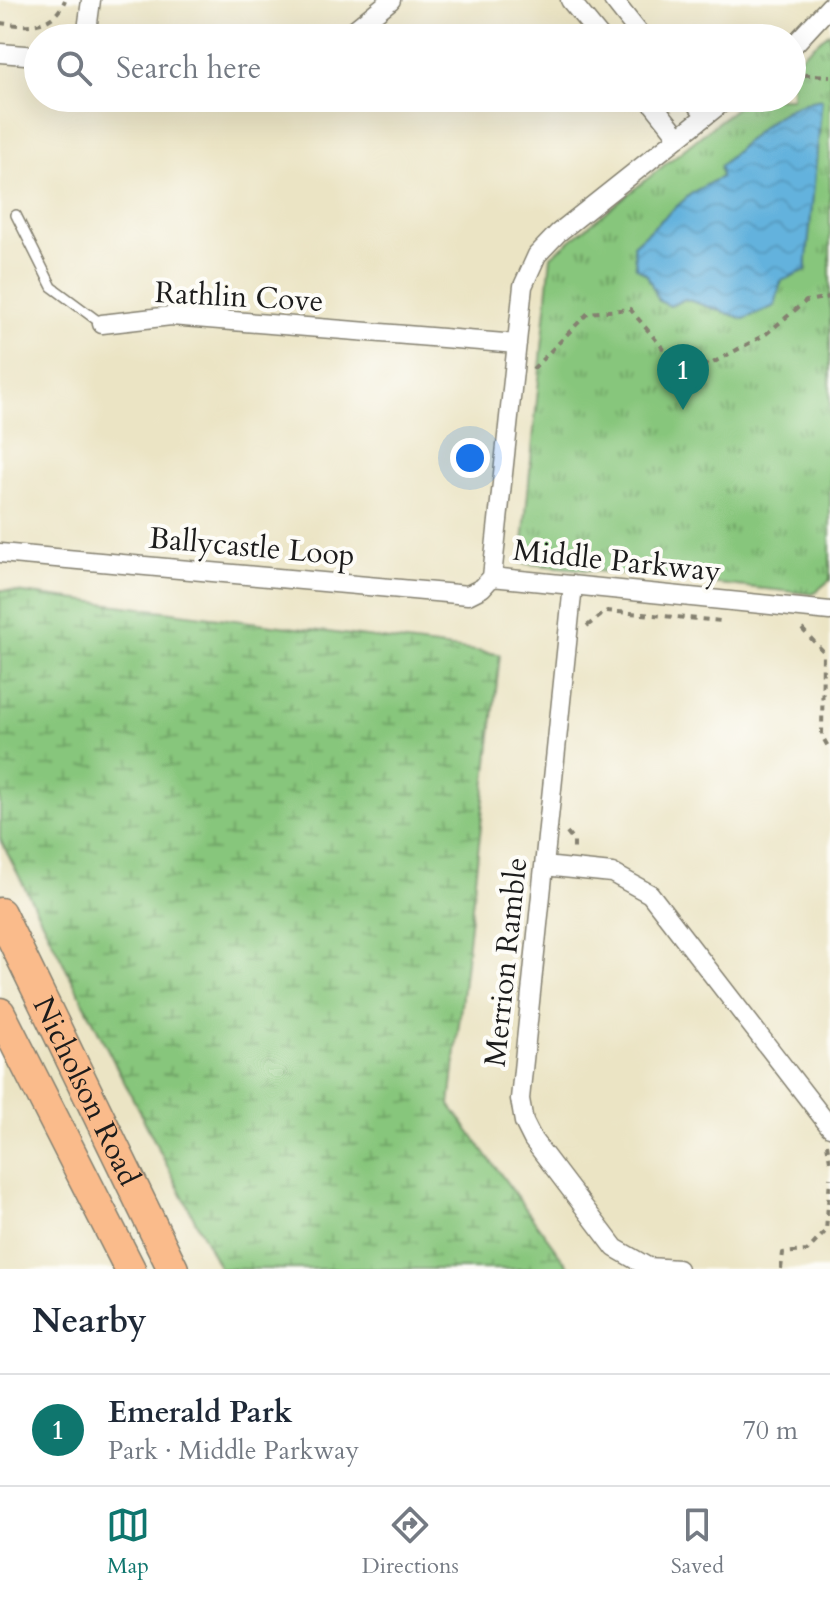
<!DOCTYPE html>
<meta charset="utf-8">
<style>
:root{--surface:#fff;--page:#f6f6f7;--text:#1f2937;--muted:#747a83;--line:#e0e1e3;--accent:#0f766e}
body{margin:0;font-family:Cardo,serif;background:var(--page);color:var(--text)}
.you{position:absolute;left:470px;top:458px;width:28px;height:28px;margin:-20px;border:6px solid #fff;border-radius:50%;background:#1a73e8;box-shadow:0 0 0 12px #1a73e833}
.badge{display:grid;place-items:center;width:52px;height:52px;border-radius:50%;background:var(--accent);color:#fff;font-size:26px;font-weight:700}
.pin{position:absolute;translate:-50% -66px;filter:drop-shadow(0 2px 4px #0008)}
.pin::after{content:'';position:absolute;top:42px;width:28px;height:24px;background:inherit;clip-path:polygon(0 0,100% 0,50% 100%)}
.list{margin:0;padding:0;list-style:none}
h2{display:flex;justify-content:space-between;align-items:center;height:104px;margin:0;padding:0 32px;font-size:34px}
h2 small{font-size:26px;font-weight:400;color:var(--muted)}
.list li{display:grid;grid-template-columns:52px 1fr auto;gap:24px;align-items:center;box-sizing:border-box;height:112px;padding:0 32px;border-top:2px solid var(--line)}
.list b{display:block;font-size:30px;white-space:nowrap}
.list p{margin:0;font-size:26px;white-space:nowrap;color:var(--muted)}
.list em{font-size:26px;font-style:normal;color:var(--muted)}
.icon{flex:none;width:44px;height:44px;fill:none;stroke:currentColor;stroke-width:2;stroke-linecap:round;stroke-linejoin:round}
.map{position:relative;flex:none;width:830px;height:1269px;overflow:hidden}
.search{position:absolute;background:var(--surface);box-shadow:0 8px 32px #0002;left:24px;right:24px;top:24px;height:88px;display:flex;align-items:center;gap:20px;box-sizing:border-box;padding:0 28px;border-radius:44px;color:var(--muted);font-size:30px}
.sheet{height:216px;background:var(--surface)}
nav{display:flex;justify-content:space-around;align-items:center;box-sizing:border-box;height:112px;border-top:2px solid var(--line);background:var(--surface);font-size:22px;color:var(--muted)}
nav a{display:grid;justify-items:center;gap:4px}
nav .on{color:var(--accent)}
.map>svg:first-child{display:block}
</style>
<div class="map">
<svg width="830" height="1269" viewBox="0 0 830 1269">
<defs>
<pattern id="wetland-marsh" width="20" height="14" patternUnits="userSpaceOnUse" patternTransform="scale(2)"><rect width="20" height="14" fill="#87c67c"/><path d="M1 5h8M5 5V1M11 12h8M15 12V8" fill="none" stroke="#6ea065"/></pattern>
<pattern id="park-tufts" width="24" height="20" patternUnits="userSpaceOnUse" patternTransform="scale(2)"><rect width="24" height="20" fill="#87c67c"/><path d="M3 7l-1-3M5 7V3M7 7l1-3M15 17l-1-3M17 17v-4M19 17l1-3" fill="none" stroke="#6ea065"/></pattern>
<pattern id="water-waves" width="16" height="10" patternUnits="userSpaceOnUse" patternTransform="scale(2)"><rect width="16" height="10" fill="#63b2dd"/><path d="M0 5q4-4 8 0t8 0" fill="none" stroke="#5598bd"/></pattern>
</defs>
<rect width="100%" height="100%" fill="#fdfcf7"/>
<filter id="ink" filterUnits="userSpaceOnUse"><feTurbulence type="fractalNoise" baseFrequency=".0125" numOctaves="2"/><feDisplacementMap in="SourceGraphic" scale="16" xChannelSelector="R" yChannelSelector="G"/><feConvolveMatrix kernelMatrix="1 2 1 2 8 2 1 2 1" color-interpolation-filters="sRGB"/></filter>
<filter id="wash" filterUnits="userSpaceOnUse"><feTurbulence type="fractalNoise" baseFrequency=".006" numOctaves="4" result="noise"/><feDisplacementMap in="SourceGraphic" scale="32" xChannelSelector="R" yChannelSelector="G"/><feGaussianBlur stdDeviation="1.8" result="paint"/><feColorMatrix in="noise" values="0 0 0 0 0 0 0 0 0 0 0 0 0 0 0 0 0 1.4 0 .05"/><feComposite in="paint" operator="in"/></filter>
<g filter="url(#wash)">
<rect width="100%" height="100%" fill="#ebe4c4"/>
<path fill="url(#wetland-marsh)" stroke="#52714c" stroke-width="2" d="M0,590L500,654L450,1105L570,1269H220L0,839Z"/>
<path fill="url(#park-tufts)" stroke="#52714c" stroke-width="2" d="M830,32V580L813,594L521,563L551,256L748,98H792V63Z"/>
<path fill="url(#water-waves)" stroke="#40677c" stroke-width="2" d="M822,99L806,270L781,281L775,306L744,319L685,299L670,306L659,301L647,275L636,267L633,245L693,192L721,177L720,166C753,136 776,105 822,99Z"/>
</g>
<g filter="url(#ink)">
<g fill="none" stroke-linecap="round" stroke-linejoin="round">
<g stroke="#848070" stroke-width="12">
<path id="lane" d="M16,215L52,287L102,324"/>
</g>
<g stroke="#848070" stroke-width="21">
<path id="street" d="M570,0L601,38
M613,0L643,38
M86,38L91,0
M344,38L391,0
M792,47L830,6
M0,53L38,56
M648,98L679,137
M692,98L706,115
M102,324L171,316L517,344
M0,553L468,595L482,588L492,577
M492,577L523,286L537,255L558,233L728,98
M492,577L830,611
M573,585L520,1099L524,1122L533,1140L615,1248L648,1267L678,1269
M544,866L612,873L650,894L830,1127"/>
</g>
<g stroke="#848070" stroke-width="33">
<g id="primary">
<path id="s1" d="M0,913L173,1269"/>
<path d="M0,1013L130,1269"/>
</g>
</g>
<path stroke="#848070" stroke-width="4" stroke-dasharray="6 6" stroke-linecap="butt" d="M0,23C27,27 53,29 65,0
M792,74L830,76
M533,369L588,313L630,309L671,358L709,365L766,334L806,301L830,297
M587,626L607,611L721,621
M802,629L823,651L822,736L830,750
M567,833L574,842V853
M827,1144L830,1161
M781,1269L783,1253L807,1251L826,1231L830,1178"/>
<use href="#lane" stroke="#fff" stroke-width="9"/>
<use href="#street" stroke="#fff" stroke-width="18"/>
<use href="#primary" stroke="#fabb8b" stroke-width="30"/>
</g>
</g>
<g text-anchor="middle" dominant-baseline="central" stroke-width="8" stroke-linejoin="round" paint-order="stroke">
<g font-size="30" fill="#1c1c1c" stroke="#fdfcf7">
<text transform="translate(239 297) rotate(3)">Rathlin Cove</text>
<text transform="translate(252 547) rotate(5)">Ballycastle Loop</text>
<text transform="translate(617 561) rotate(6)">Middle Parkway</text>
<text transform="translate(506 962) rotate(-84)">Merrion Ramble</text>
<text stroke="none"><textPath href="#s1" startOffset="198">Nicholson Road</textPath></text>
</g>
</g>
</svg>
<div class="you"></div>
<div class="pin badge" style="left:683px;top:410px">1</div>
<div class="search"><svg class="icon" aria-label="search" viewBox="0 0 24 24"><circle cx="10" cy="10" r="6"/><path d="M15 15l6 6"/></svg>Search here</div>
</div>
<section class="sheet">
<h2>Nearby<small></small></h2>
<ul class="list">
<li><span class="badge">1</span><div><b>Emerald Park</b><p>Park · Middle Parkway</p></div><em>70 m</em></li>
</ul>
</section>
<nav>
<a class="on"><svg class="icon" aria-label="map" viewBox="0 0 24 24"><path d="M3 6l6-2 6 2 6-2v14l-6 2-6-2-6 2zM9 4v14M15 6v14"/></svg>Map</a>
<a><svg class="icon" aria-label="directions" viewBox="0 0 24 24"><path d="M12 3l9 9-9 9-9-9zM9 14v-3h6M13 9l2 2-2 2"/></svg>Directions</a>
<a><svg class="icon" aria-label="saved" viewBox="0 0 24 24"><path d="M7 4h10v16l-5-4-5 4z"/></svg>Saved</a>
</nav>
